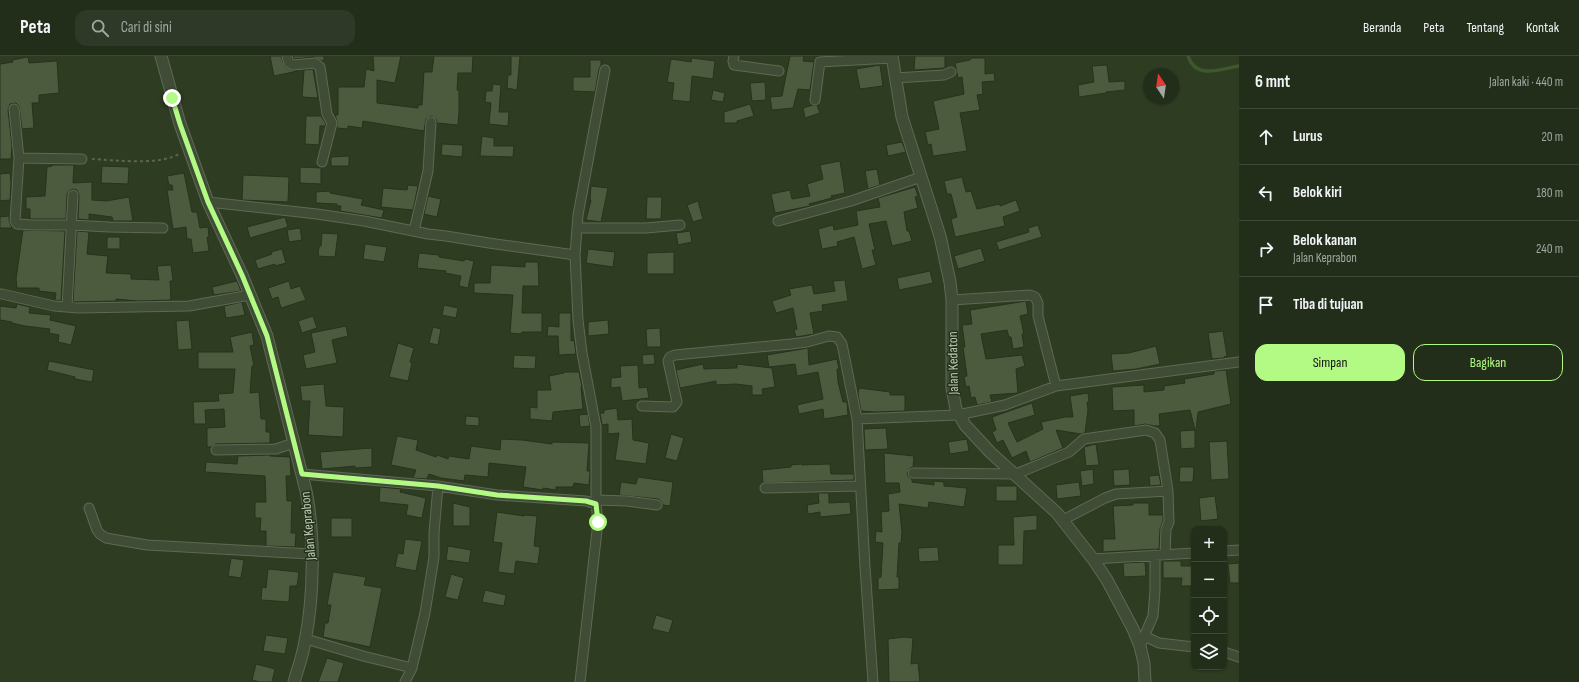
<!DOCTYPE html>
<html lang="id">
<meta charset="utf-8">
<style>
:root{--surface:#222d1a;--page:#2e3927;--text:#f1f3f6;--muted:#a2a8a2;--line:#3f4939;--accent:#b3fa85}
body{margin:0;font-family:"Sofia Sans Condensed",sans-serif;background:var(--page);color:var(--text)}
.controls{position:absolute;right:12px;bottom:12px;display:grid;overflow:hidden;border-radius:8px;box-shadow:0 1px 3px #0004}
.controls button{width:36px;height:36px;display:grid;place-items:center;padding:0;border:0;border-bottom:1px solid var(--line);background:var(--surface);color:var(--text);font:20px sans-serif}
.compass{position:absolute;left:1143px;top:12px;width:36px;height:36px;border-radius:50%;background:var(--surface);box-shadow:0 1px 3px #0004;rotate:347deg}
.stop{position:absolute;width:12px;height:12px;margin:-9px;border:3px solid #b3fa85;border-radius:50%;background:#fff}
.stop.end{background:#b3fa85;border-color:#fff;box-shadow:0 1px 4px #0008}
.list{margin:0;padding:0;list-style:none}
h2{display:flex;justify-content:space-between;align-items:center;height:52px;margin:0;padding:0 16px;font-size:17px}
h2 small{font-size:13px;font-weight:400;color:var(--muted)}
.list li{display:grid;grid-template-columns:26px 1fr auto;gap:12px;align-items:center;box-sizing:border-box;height:56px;padding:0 16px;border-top:1px solid var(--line)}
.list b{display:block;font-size:15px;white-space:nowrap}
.list p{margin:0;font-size:13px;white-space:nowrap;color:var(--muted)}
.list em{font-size:13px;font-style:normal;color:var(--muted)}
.actions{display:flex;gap:8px;padding:12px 16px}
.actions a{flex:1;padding:9px 0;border:1px solid var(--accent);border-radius:12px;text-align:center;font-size:14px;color:var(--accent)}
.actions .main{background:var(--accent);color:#111}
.icon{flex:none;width:22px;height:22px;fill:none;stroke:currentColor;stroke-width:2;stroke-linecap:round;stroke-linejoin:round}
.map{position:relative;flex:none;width:1239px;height:626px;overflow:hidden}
header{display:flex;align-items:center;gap:24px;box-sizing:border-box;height:56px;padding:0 20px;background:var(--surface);border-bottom:1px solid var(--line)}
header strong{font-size:19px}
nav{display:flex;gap:22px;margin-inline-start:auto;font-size:14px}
.search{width:280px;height:36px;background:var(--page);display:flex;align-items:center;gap:10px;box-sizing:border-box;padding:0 14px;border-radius:12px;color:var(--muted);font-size:15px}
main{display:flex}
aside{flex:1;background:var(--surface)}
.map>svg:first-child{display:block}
</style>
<header>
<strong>Peta</strong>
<div class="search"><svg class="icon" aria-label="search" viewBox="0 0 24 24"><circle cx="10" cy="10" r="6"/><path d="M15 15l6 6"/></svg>Cari di sini</div>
<nav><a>Beranda</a><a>Peta</a><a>Tentang</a><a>Kontak</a></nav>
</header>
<main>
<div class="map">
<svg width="1239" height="626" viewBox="0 0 1239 626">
<rect width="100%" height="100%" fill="#2e3c22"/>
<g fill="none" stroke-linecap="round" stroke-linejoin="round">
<path stroke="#3e572c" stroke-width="3.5" d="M1188,0C1196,24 1220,13 1239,10"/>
</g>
<path fill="#4c5b3e" stroke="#27331d" d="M270,0H281L285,11L291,14L298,15L274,20Z
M293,0H324V4L322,5L314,1L294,3Z
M373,0H401L395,27L377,24V47L418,52V49H422L424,16H432L434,0H473L472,17H458L457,34H459V56L458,69L437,67L436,63L431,60L426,63L424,75L363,65L362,72L348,70V73L337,72V65L335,59H338V31H364L366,13L374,15Z
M511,0H520L517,34L507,32L508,19H511Z
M790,0H804L803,5L814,6L810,34L798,33L793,52L772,54L770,41L782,40Z
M915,0H945V12L914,14Z
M28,1L29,7L57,5L59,37L39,39V47H32L34,72L22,73L19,50L16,47L10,48L8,54L12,90L11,103H0V8L13,6L12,4Z
M692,2L715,5L713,23L692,20L690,46L672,44L674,27L667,26L671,3L691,6Z
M971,2H985V18L994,17L995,25L982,26L983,38L977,39L980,54L960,57L967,95L933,100L931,88L928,89L925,76L939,73L933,45L964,38L962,21L958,22L955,7L970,4Z
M590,4H601V9L599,13L595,36L573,35V21H590Z
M880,9L883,30L860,33L856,13Z
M1107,9L1109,26L1125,25V34L1106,36V37L1079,41L1078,29L1094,26L1092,10Z
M313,13L318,42L302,41L304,14Z
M765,26L766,44L752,45L750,27Z
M493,28L501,29L499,56H509L508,70L489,68L491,47L485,46L486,35H492Z
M713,34L725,37L723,46L711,44Z
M750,48L754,60L737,65V67H724V56Z
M813,49H817L820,57L805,62L803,52Z
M306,60H321L326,68L325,70H320L319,89L305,88Z
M482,80L494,82V90H514L513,101L480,100Z
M902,86L906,96L888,100L886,89Z
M442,88L463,89L462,101L441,99Z
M349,100V110H331V101Z
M840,105L845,137L831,140L832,142L809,148L810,150L775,157L771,138L790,134L792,143L810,140L807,128L823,123L820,109Z
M52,109H74L73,127L92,126V144L106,145L129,141L133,165H113L112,161L89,158V164L78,163L79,139L77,134L73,133L70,134L67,138L66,163H30V153H26V141L45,140L47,111L52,110Z
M102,110L129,111L128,128L101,127Z
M300,111L321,112V128L300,127Z
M877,113L880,129L868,133L865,115Z
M10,117L11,126L10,144L0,145V118Z
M184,117L192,156H197L200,172L208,171L209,181H207L209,195L193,197L191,183H187L186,171L173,173L167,134H173L172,129H169L167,120Z
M243,119L289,121L288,146L242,144Z
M962,121L966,136L971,135L977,153L1000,148V150L1016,144L1020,155L1003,161L1005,170L955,181L951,163L957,161L951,138H947L944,125Z
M408,129L418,130L413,154L381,151L383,132L407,134Z
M591,130L608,132L601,166L586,164L591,144H590Z
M915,131L918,140L915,141L918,152L904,156L907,175H909L912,185L892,190L886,165L869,168L875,194H872L876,209L862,213L854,181L837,186L838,190L822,193L818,173L833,169L834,174L858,169L856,155L880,151L878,142Z
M330,135V137L363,143L361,149L384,154L382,162L340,155L341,150H337V148L316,147V136Z
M428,140L441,143L437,161L424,158Z
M647,141H662L661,163H646Z
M698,145L703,163L693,166L687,149Z
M9,160V165L12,172H0V161Z
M285,161L288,171L250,182L247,171Z
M1038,169L1042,181L999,194L996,186L1029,176L1028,172Z
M300,172L302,184L289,186L287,174Z
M23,174L65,175L61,245L55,244L56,237L39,235V232H17L16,223Z
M77,175L89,176L87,198L108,200L106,217L131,218V223L159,224L157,210L171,209L173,225H170L171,244L138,245L116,243V245L73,246Z
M690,175L692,186L678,189L676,177Z
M322,177L338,178L335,201L318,200L319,190H321Z
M107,181H120V193H107Z
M365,188L387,191L384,206L363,203Z
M981,192L985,205L958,213L954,200Z
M282,193L286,207L275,210V208L258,213L255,204L272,198L271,196Z
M588,193L615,196L613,211L586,207Z
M674,196V218H647V197Z
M419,197L439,199V201L464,205L465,203L474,205L468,232L459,230L461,220L445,217L446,215L417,212Z
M525,206H538L539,230H523L522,257H542V276H522L521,278L510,277L513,239L474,237V227H490L491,209L525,211Z
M930,215L933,227L899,234L897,222Z
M845,224L848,245L822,249L823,255L810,257L814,278L796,281L794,274L797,273L793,252L776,257L772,245L791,239L789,233L812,229L814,238L835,235L833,225Z
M237,225L241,235L214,239L212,231Z
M289,225L291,233L300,230L306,244L281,252L278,241L272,243L268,232Z
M1026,245L1028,258L1020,260L1024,278H1022L1024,291L1013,293L1011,281H1009L1007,274L981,278L986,303L1022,299L1025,310L1016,313L1018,337L990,339L992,346L977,349L975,341L971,342L969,330L966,331L964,321L967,320L963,291H965L962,269L972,268L970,254Z
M242,246L245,259L226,262L224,250Z
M17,248L30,251L29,257L51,259L50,264L76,270L71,289L58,286L59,279L49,277L50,273L25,270L12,267V266L0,264V250L16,252Z
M444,249L458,252L456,262L442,259Z
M559,257H571V285L574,284L576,298L559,299L558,280H547L548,270L559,271Z
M313,260L317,272L302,277L298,265Z
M189,264L192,293L178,294L176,265Z
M608,264L609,278L588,280V266Z
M346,270L348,280L332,284L337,307L306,313L303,299L315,296L311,277Z
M433,271L441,273L438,289L429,287Z
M660,272L661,291H647L646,273Z
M1223,275L1227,300L1224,301V302L1212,303L1208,277Z
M252,276L254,289L250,290L254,310H252L250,337L259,336L261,363H266V376H270V387L216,388L211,391H207V372L225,371L224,353L205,354L206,368H194L193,346L219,345L218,338L233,337L235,313H198V296H233L230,281Z
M398,287L414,292L410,306L412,307L408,325L389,321Z
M1156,290L1160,308L1136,313L1113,315L1111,298L1129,297Z
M808,292L809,309L837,303L839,313H837L838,326L843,346H847L848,359L824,363L823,353L799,358L797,349L823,343L818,316L797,320L795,308L769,311L767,299Z
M654,298L655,308L643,309L642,299Z
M514,299L536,300L535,313L513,312Z
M49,305L94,314L92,326L75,323V321L47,314Z
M703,308L704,313L737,312V308L772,312L775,331L762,333L763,339H752V330L736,328L716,329V325L680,332L676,314Z
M638,309L639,332L647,331L649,342L622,345L620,331L611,332V322L621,321L620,310Z
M1226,314L1231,348L1198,356L1196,374H1195L1190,354L1159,358L1160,370H1154L1145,368L1134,370V354L1113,355L1112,331L1144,329V336L1164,334V330L1185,327L1184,323L1214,318V315Z
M564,316H579L582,331H581L583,353L553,356L552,365L530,363V351L537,352V334H551L549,320L564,317Z
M324,328L326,350L344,351L343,381L308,379L310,345H302L300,330Z
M859,332L890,336V339H905V355L875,356L861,355L858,338Z
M1088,337L1089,346H1087L1088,354L1085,377L1081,378L1056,374L1063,392L1030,406L1026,395L1012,402L1003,384L997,387L992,376L996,374L992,361L1032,347L1035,359L1008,367L1017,386L1043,373L1041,366L1065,361H1073L1070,340Z
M617,352L618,364L632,363L633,384L649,387L646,408L615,404L619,377L608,378V368L602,369L600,357H604V354Z
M588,358L590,370L580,371L579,359Z
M466,360L479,361V370L465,369Z
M886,372L888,393L865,394L864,373Z
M1195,374V392L1181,393L1180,375Z
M671,378L684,382L677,405L665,402Z
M397,380L418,384L416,394L436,401L437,399L448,403L449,400L469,403L471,390L500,394L501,383L522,384L552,388V386L589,387L587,415H590L589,429L574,427L573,431H556V434L543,432V434L523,431L526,411L489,407L488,421L465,419L464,425L441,422L429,418L427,423L413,422L416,414L391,409Z
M967,383L969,395L950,398L948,386Z
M1227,385L1229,423L1211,424L1209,386Z
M1096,388L1099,409L1086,410L1084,391Z
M372,392V411L355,412V410L322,413L320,396Z
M884,397L914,400L913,411L910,412L907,417L908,420L912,423V426L934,429V425L944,426V430L967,432L964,451L929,446L928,452L899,448L902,476L901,487H899L897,521H899V533L878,534V522L881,521L883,487L875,486L876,475L882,476L881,456L889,455L888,438L900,436L899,427H885Z
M270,399V400L290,401L291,420H286L287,445H292L291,477H296L295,491L266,490V475H260L261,462H255V446H266L265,420L205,416L206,406L237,408L238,400Z
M802,408V409L830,408L831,418H854V424L763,427L762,414L791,411V409Z
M1180,411H1194L1193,426H1179Z
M1093,413L1094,428L1082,430L1080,415Z
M1129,413L1130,429L1114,430L1113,414Z
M1159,419L1161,429L1150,430L1149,420Z
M638,421L673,426L670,450L663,449L661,445L658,443L619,439L621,426L636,428Z
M1079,426L1081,440L1057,443L1056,429Z
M996,430H1017V445H996Z
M380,431L401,433L400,436L426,442L422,462L406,459L408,449L379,446Z
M818,437H829V447L850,446L851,458L820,461V456L808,458L807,449L819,447Z
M1215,440L1218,463L1201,465L1199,442Z
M453,447L470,451V470H453Z
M1133,447H1149V459H1163V465L1160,473L1159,493L1103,496V483H1115L1113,450L1133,449Z
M497,456L524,460V459L537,460L534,490L540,491L538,508L516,505L514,518L498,516L502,487L493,486Z
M1037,459V474L1024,475L1023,509H998V489H1014L1013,461Z
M331,462H352V481H331Z
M405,483L422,485L416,515L395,511L398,497L403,498Z
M448,490L471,494L469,507L446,504Z
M938,491L939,505L919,506L918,492Z
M231,502L244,504L241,522L228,520Z
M1163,505H1181V510H1194L1192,530H1181L1182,522H1163Z
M1145,506L1146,520L1124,521L1123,507Z
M1239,507V527H1230L1228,508Z
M268,513L299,516L297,530H290L289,546L261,544L262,531L266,532Z
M333,516L366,521L364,529L382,532L370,591L323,581L325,567H328L331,549H327Z
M451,518L464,522L458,544L445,541Z
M485,534L506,539L504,550L482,546Z
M656,559L673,564L669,577L652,573Z
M266,579L288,582L285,598L263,595Z
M904,581L913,582L911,608L918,607L920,626H889L888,583Z
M327,602L344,607L338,626H318Z
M256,608L275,613L272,626H260L252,624Z"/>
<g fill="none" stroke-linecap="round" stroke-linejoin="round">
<g stroke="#5d6a54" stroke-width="11">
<path id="minor" d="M287,0L289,7L293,9L315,7L320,11L327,58L332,67L322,106
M734,0L733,5L734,9L779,15
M895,22L944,19L951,16
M815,44L820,6L892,2
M14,53L19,102L15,165L17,168L33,169H71L109,171L163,172
M19,102L82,103
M208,146L317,158L364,165L428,178L446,180L489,187L575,199L578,264L582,297L596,371V448L586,445L497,439L438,430L302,418
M778,165L851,145L921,121
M577,172H646L680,169
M414,175L428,115L431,66
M575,199L578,159L605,14
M2,238L54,250L78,252L189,250L250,239
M952,244L1030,239L1035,241L1038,247V260L1056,330
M67,251L73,139
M642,350L673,351L677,346L668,305L670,301L675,299L791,288L807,286L829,280L837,281L842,288L857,363L958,359L1005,349L1056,330L1239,306
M857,363L865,511L873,626
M216,394L276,393L294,387
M913,417L1016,418L1069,396L1084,383L1146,374L1155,377L1160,384L1168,435L1169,466L1166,473L1165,499
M765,432L860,430
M596,444L627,445L657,449
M89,452L97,474L100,478L106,482L147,489L311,498
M1063,464L1105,442L1116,438L1168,435
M1224,495L1239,494
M1093,503L1194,497
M1144,580L1159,587L1194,591
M306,583L363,600L412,612
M1140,590L1153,560L1155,534V499
M1224,596L1239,601
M405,626L412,612L425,557L434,501V477L438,430
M580,626L598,466L596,448"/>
</g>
<g stroke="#5d6a54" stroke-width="13">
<path id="tertiary" d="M161,0L180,68L208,146L242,219L267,280L306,435C315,479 314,541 305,585C303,599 298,612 294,626
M892,0L902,61L940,180L950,226L952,244V332L956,353L965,369L991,397L1057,457L1093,503L1107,524L1133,573L1140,590L1144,607L1145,626"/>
</g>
<path stroke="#60644b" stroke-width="2" stroke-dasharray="3 3" stroke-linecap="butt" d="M92,103C114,104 163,110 180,97"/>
<use href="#minor" stroke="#404c36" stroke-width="9"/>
<use href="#tertiary" stroke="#404c36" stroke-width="11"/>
</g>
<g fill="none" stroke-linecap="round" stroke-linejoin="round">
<path stroke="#b3fa85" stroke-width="5" d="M172,42L180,68L208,146L242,219L267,280L302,418L438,430L497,439L586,445L596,448L598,466"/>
</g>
<g text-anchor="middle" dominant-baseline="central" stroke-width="3" stroke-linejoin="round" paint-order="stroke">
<g font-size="14" fill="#bac8b2" stroke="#25311b">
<text transform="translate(953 307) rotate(-91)">Jalan Kedaton</text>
<text transform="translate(308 470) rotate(-95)">Jalan Keprabon</text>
</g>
</g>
</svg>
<div class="controls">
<button>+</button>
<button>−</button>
<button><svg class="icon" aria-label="locate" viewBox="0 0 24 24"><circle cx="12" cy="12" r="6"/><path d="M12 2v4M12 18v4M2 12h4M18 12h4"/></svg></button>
<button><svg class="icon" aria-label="layers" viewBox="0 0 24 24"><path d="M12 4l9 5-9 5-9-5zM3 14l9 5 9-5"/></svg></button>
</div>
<svg class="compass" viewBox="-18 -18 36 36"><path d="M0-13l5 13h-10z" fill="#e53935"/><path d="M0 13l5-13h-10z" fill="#a2a8a2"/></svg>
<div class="stop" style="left:598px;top:466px"></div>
<div class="stop end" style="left:172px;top:42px"></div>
</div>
<aside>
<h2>6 mnt<small>Jalan kaki · 440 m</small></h2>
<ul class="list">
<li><svg class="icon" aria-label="ahead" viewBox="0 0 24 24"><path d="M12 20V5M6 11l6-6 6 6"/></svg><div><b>Lurus</b></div><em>20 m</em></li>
<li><svg class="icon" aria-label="left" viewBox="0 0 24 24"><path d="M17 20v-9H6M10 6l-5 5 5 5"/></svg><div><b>Belok kiri</b></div><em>180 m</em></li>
<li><svg class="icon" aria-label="right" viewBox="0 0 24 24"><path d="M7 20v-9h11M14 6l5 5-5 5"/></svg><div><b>Belok kanan</b><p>Jalan Keprabon</p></div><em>240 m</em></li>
<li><svg class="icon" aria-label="arrive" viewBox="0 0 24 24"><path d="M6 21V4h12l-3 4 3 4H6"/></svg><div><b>Tiba di tujuan</b></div></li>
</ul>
<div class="actions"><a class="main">Simpan</a><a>Bagikan</a></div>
</aside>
</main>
